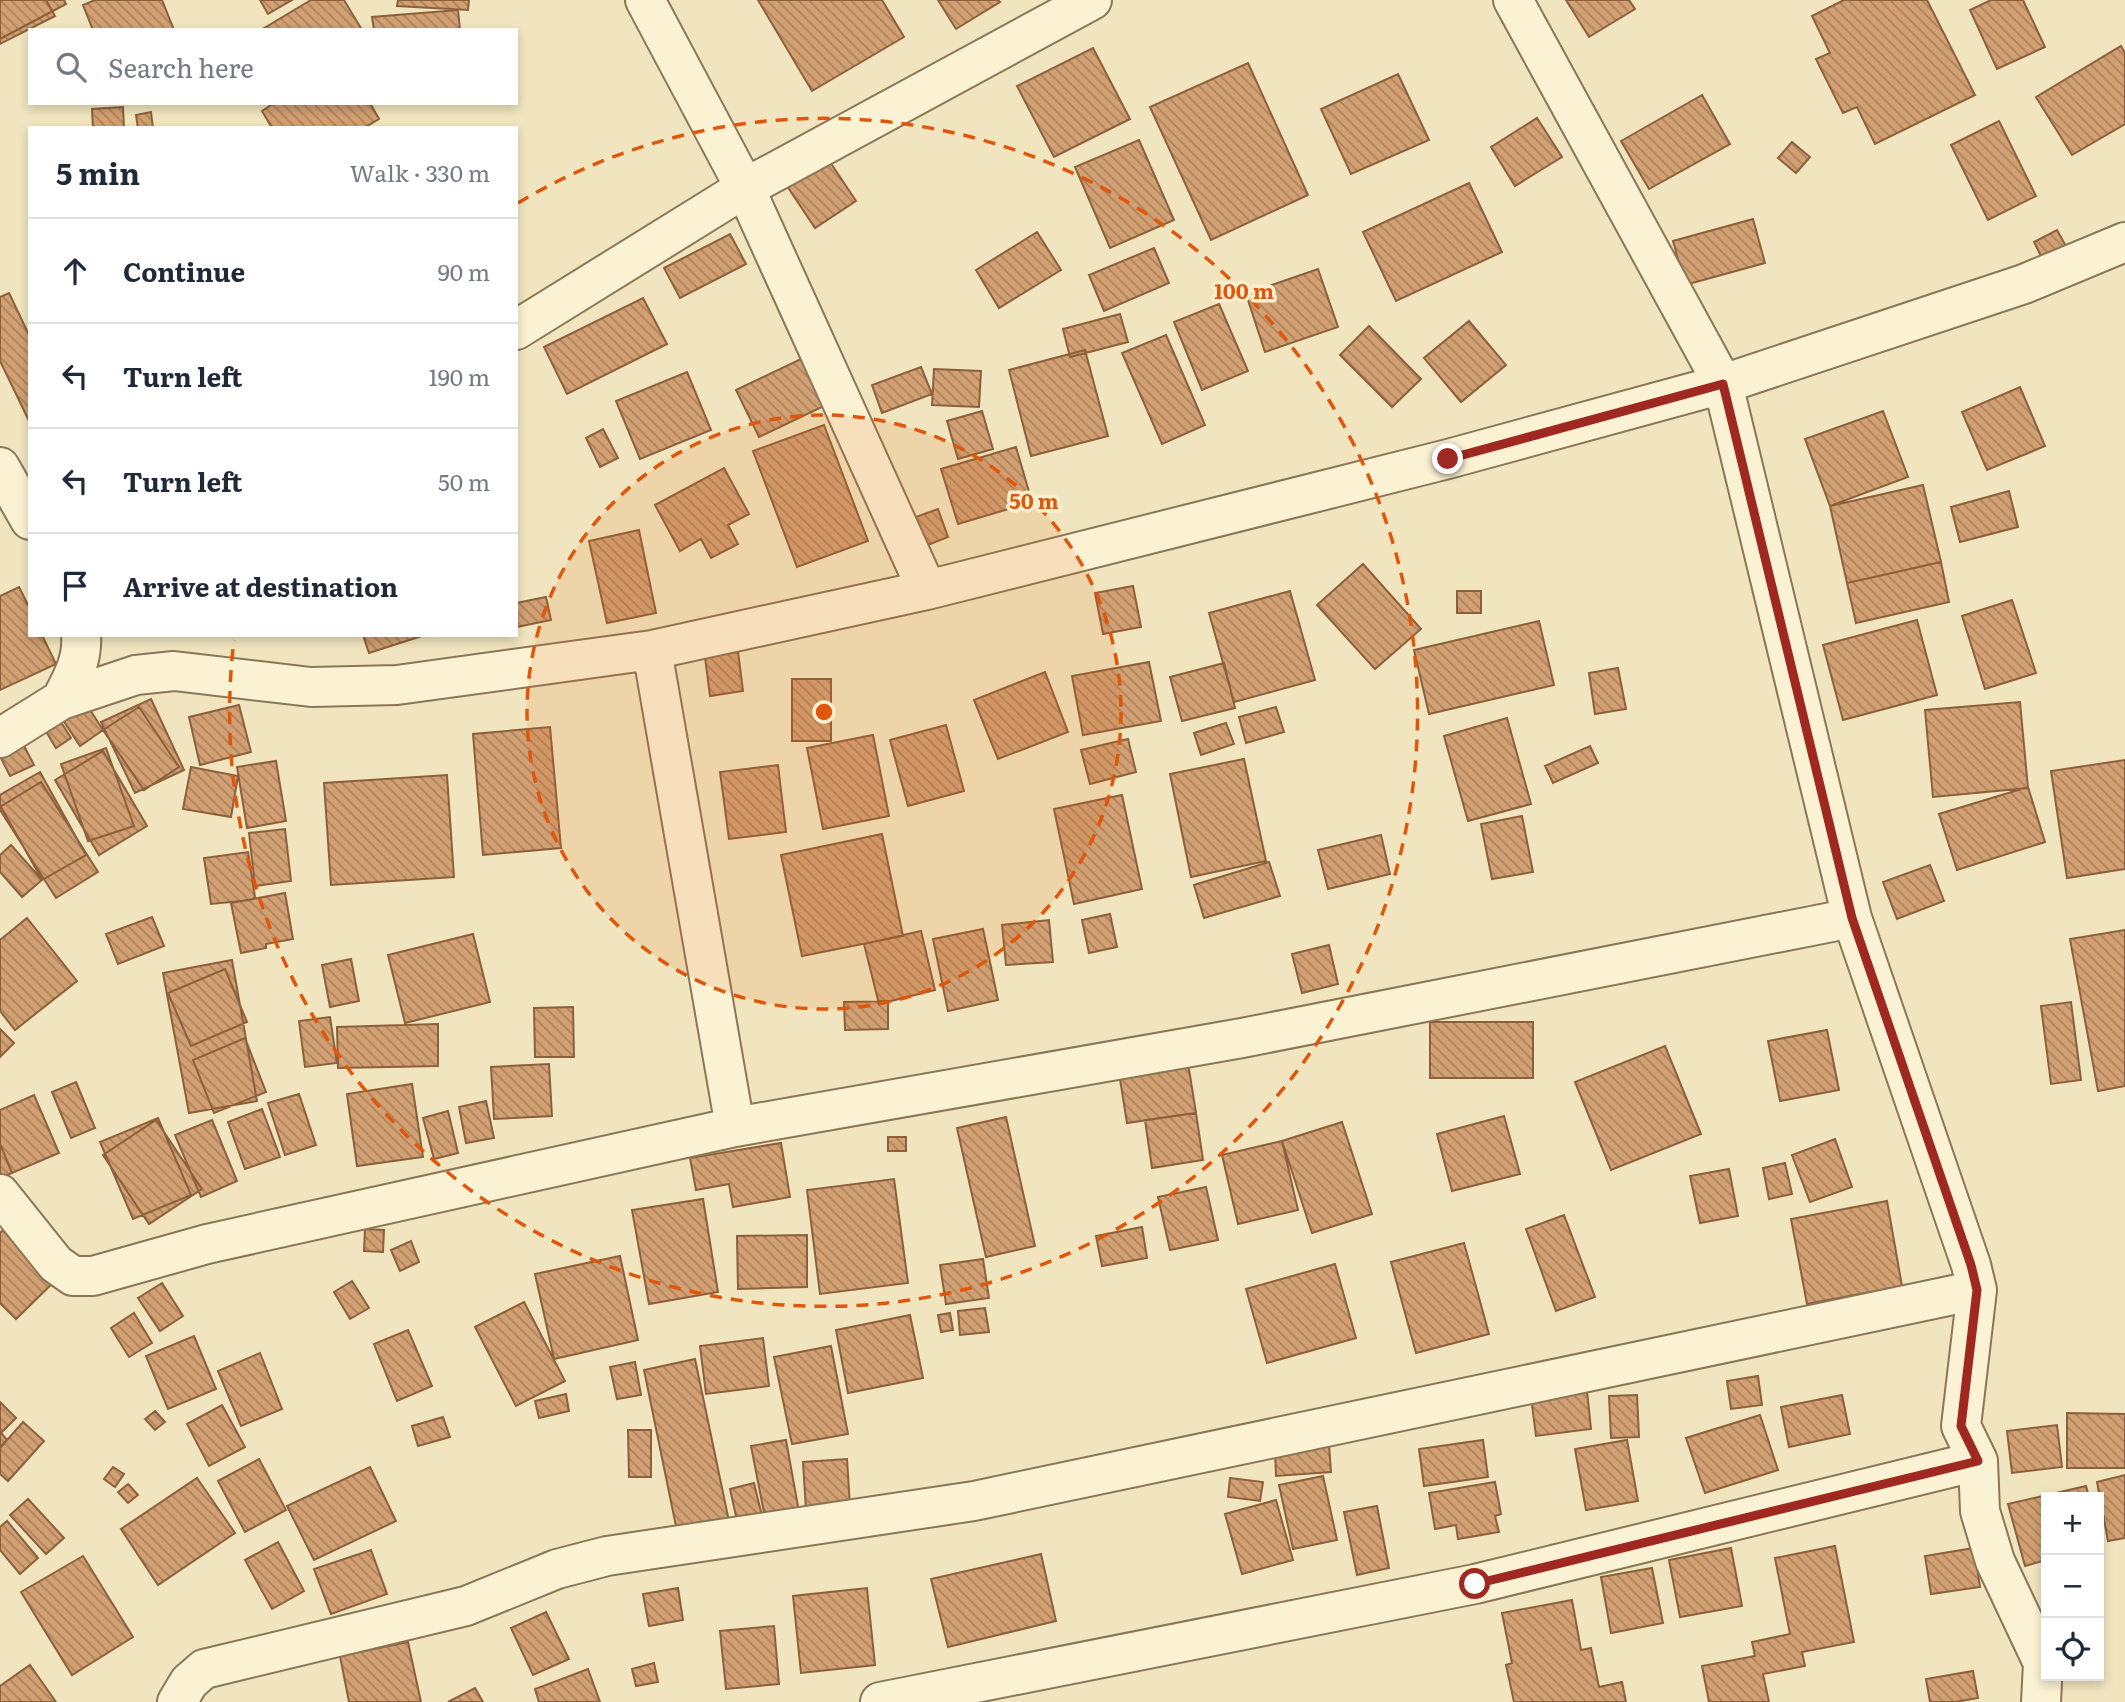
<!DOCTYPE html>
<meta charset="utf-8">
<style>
:root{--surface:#fff;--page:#f6f6f7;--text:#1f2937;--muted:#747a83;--line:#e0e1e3}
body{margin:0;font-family:Literata,serif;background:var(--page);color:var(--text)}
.controls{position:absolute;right:21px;bottom:21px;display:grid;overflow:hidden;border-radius:0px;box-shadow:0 4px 10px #0003}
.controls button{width:63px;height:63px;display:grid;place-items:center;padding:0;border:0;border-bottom:2px solid var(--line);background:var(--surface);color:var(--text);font:35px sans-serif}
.stop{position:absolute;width:21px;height:21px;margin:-16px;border:5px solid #9f2821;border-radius:50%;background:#fff}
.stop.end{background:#9f2821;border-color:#fff;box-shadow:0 2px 7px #0008}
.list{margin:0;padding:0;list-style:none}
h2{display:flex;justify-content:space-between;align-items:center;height:91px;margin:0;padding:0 28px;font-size:30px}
h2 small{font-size:23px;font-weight:400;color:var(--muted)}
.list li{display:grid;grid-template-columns:46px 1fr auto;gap:21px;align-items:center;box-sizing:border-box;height:105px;padding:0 28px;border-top:2px solid var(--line)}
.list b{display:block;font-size:26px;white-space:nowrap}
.list em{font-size:23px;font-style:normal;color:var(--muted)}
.icon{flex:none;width:38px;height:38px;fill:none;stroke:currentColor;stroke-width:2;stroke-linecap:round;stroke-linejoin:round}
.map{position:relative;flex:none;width:2125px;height:1702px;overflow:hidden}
.search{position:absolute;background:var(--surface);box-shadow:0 4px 10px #0003;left:28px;top:28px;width:490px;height:77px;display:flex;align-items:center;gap:18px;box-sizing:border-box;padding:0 24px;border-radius:0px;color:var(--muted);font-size:26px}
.panel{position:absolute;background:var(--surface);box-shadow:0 4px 10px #0003;left:28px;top:126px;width:490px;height:511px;border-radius:0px}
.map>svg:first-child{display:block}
</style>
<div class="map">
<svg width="2125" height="1702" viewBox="0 0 2125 1702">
<defs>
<pattern id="building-back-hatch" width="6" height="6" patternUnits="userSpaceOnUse" patternTransform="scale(1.75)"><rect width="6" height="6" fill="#d2a072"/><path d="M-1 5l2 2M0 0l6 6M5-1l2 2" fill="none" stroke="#ab835d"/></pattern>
</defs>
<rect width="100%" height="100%" fill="#f1e5bf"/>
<path fill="url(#building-back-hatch)" stroke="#8c603a" stroke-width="2" d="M0,0H46L55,16L0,44Z
M0,0H64L66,4L0,39Z
M95,0H162L174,30H93L83,5Z
M260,0H292L268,14Z
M311,0H344L362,30H261Z
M398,0H469L468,10L397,6Z
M758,0H882L904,37L812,91Z
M938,0H998L1000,2L956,29Z
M1566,0H1629L1635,9L1589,37Z
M1844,0H1927L1975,95L1875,144L1857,107L1843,113L1816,59L1830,53L1812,16Z
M1991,0H2023L2045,47L1997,69L1970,10Z
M458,10L460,30H374L372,17Z
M2121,46L2125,53V124L2072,155L2036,97Z
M1093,48L1130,119L1054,157L1017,86Z
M1248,63L1308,195L1211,240L1150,107Z
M1398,74L1429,140L1351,174L1321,109Z
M1702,95L1730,144L1649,189L1621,141Z
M274,103H370L379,119L364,128H272L262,111Z
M123,107L124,128H93L92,109Z
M151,112L153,128H138L136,115Z
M1537,118L1562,157L1515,186L1491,147Z
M1999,121L2036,196L1988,220L1951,145Z
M1139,140L1174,220L1110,248L1075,167Z
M1792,142L1810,157L1796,173L1778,158Z
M828,159L856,201L815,228L787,186Z
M1469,183L1502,252L1396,301L1363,232Z
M1753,219L1765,263L1685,285L1673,241Z
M2057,230L2067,248L2043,260L2034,242Z
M1037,232L1061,270L999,308L976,270Z
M730,234L746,264L680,298L664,268Z
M1154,248L1169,283L1104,311L1089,275Z
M1318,269L1338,327L1265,352L1246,294Z
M9,293L30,337V423L0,361V297Z
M643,298L667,344L567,394L544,347Z
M1219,304L1248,371L1202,390L1174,322Z
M1120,314L1128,342L1070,357L1063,329Z
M1469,321L1506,365L1461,402L1424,358Z
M1369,326L1421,379L1392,407L1340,355Z
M1166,335L1205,425L1162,444L1122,353Z
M1085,350L1108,436L1031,456L1009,370Z
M803,358L826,405L759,437L736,390Z
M921,367L932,394L882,413L872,385Z
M934,369L981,371L979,407L932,405Z
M687,372L711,430L640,459L616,401Z
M2020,387L2045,446L1987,470L1962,412Z
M982,411L993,449L958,459L947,421Z
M1883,411L1908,477L1830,506L1805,439Z
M824,425L868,541L797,567L753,451Z
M603,429L618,458L600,467L586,438Z
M1016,447L1032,502L958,524L941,469Z
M724,468L749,514L728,525L738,544L711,558L701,539L680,551L655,505Z
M1923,485L1941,562L1847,583L1830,506Z
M2009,491L2018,527L1960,542L1951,507Z
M938,509L948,537L913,551L902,522Z
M639,530L656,613L607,623L589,541Z
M1941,562L1949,602L1856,623L1847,583Z
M1363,564L1421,629L1375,669L1317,605Z
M1133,586L1141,627L1103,634L1095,593Z
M19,587L30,609V635H42L56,664L0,690V596Z
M1290,591L1315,680L1234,702L1209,613Z
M1457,591H1481V613H1457Z
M546,597L551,620L517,627L516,603Z
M2012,600L2036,673L1985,689L1962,616Z
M1917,620L1937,695L1843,720L1823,645Z
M1539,621L1554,685L1429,714L1414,650Z
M363,635H425L369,653Z
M738,652L743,691L710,696L705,657Z
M1149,662L1161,721L1083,735L1072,676Z
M1224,663L1235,708L1182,721L1170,677Z
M1618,668L1626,709L1595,714L1589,673Z
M1045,672L1068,732L998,759L974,700Z
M792,679H831V741H792Z
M151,699L184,770L135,793L101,722Z
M85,702L103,730L80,746L61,717Z
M2020,702L2028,788L1933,797L1925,710Z
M239,705L251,752L200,765L189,717Z
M139,707L179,767L144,790L103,730Z
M1276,707L1284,732L1246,743L1239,717Z
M1507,718L1531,804L1468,821L1444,736Z
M59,719L71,738L56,748L44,728Z
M1226,723L1234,744L1201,755L1194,733Z
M946,725L964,791L908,806L890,740Z
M550,727L561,848L483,855L473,734Z
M873,735L889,816L823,829L807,748Z
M1128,739L1136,772L1090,784L1081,750Z
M22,742L34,765L10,776L0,756Z
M1590,746L1598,763L1553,783L1545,766Z
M106,748L134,826L88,841L61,764Z
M103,751L147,826L99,855L55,780Z
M1244,759L1266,861L1191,877L1170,774Z
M2125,760V869L2067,878L2051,771Z
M276,761L286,821L247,828L237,767Z
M778,765L786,832L729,839L720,772Z
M191,767L238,776L231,817L183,809Z
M40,772L86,855L42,880L0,805V795Z
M447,775L454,877L331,885L324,783Z
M41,782L98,872L56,898L0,810V807Z
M2028,787L2045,842L1957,870L1939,814Z
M1122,795L1142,889L1074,904L1054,809Z
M1522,816L1533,872L1492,879L1481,824Z
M285,829L291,881L255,886L249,833Z
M882,834L903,936L802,956L781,855Z
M1381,835L1390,874L1328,889L1318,850Z
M11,845L42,880L22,897L0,872V855Z
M248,852L255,897L251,900L211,904L204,858Z
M1269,862L1280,896L1204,918L1194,885Z
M1930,865L1944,901L1897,919L1883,882Z
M285,893L293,939L266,944V948L241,953L231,903Z
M1110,914L1117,947L1089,953L1082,920Z
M152,917L164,946L118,964L106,934Z
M27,918L77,981L15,1030L0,1011V940Z
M1049,920L1053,962L1006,965L1002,925Z
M983,929L998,1000L948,1011L933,939Z
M2125,930V1086L2098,1091L2070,939Z
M921,931L935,990L879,1004L864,944Z
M473,934L490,1002L405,1023L388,955Z
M1329,945L1338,984L1302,993L1292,954Z
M351,959L359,1001L330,1007L322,965Z
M232,960L257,1101L189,1113L163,973Z
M225,969L247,1022L191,1046L168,993Z
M888,1001V1029L845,1030L844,1002Z
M2071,1002L2081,1080L2051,1084L2041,1006Z
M573,1007L574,1057H535L534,1008Z
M330,1017L337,1063L305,1067L299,1021Z
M1430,1022H1533V1078H1430Z
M438,1024V1066L338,1068L337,1027Z
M0,1029L14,1043L0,1057Z
M1827,1030L1839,1090L1780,1101L1768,1041Z
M245,1038L266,1092L214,1113L193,1060Z
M1665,1046L1701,1134L1611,1170L1575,1082Z
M1188,1063L1196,1113L1127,1123L1119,1073Z
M549,1064L552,1116L494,1119L491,1067Z
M76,1082L95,1128L71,1138L52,1092Z
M412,1084L423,1157L357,1166L347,1094Z
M299,1094L316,1145L285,1155L268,1103Z
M34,1095L59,1153L12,1173L0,1144V1110Z
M486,1101L494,1138L466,1143L459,1107Z
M262,1109L280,1157L245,1169L228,1122Z
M448,1111L458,1153L434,1159L423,1118Z
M1196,1113L1203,1160L1152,1168L1145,1120Z
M1504,1116L1520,1174L1452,1191L1437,1134Z
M1006,1117L1035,1246L986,1257L957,1128Z
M158,1118L191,1195L133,1219L100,1142Z
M156,1120L202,1189L149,1224L103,1155Z
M212,1120L237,1181L201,1197L175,1135Z
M1342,1122L1372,1214L1312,1233L1282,1141Z
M888,1137H906V1151H888Z
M1835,1139L1852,1187L1810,1202L1792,1155Z
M1282,1141L1298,1210L1238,1224L1222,1155Z
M781,1143L790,1197L733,1207L729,1184L696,1190L690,1158Z
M0,1144L12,1173L0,1178Z
M1785,1163L1792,1194L1769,1199L1763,1168Z
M1729,1169L1738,1216L1700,1223L1690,1176Z
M894,1179L908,1283L820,1294L807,1190Z
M1206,1187L1218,1240L1170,1250L1158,1197Z
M703,1199L718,1292L649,1304L632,1210Z
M1887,1201L1902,1286L1807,1304L1791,1219Z
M1564,1215L1595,1297L1556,1311L1526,1229Z
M10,1223L61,1275L16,1319L0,1303V1233Z
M1142,1227L1147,1258L1102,1266L1096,1236Z
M365,1229L384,1230L383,1252L364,1251Z
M807,1235V1287L738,1289L737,1236Z
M411,1241L419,1262L400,1271L391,1250Z
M1464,1243L1489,1334L1416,1353L1391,1262Z
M620,1256L638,1340L554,1359L535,1274Z
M983,1259L989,1298L946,1304L940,1265Z
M1335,1264L1356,1338L1267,1363L1246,1289Z
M352,1281L369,1308L350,1319L334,1292Z
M162,1283L183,1316L160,1331L138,1298Z
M524,1302L565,1381L516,1406L475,1327Z
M985,1308L989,1332L960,1335L958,1311Z
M134,1313L152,1343L129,1357L111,1328Z
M950,1313L953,1330L941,1332L938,1315Z
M910,1315L923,1378L848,1393L836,1330Z
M408,1330L432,1386L397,1401L374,1344Z
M194,1336L216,1389L168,1409L146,1356Z
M763,1338L769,1386L706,1394L700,1346Z
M831,1346L848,1434L792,1444L774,1357Z
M260,1353L282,1409L241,1426L218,1371Z
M695,1359L730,1526L678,1536L644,1370Z
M635,1362L641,1395L617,1399L610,1367Z
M1758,1376L1762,1405L1731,1409L1727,1381Z
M1587,1391L1591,1429L1536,1436L1531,1397Z
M566,1394L569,1411L539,1418L535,1401Z
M1637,1395L1639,1437L1611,1438L1609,1396Z
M1842,1395L1850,1434L1789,1447L1781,1407Z
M0,1402L16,1418L1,1433L7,1440L0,1447Z
M222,1405L245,1447L209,1466L187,1424Z
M155,1411L165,1422L155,1430L145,1419Z
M2067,1413L2125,1414V1468H2067Z
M1760,1415L1778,1470L1705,1493L1686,1438Z
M443,1417L450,1437L418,1446L412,1426Z
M23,1422L44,1441L8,1481L0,1474V1448Z
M2057,1425L2062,1467L2012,1473L2007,1431Z
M628,1430H651V1477H629Z
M786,1440L799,1512L765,1518L751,1446Z
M1483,1440L1488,1477L1424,1486L1419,1449Z
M1627,1440L1638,1501L1586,1510L1575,1449Z
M1329,1445L1331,1472L1276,1476L1275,1449Z
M259,1459L286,1510L245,1532L218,1481Z
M847,1459L850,1506L806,1510L803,1462Z
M113,1467L124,1474L115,1487L104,1479Z
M370,1467L396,1521L314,1560L287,1506Z
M2125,1475V1538L2108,1541L2097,1482Z
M1323,1476L1337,1540L1293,1549L1279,1485Z
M197,1478L235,1533L158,1585L121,1529Z
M1230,1478L1263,1482L1260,1501L1228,1497Z
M1495,1482L1501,1514L1495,1516L1499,1532L1458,1539L1456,1525L1435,1529L1429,1493Z
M754,1483L763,1520L738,1525L730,1489Z
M128,1484L138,1495L128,1503L118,1492Z
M2086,1486L2089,1497H2046V1560L2025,1566L2008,1504Z
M28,1499L64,1538L46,1554L10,1515Z
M1276,1500L1293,1560L1242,1574L1225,1514Z
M1377,1506L1389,1568L1357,1575L1344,1512Z
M7,1521L38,1558L20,1574L0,1550V1527Z
M278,1542L304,1591L272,1609L245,1560Z
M1835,1546L1854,1642L1802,1652L1805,1666L1763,1674L1769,1702H1709L1702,1666L1755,1656L1752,1642L1790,1634L1775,1558Z
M1731,1548L1742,1606L1680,1617L1669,1560Z
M1974,1548L1980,1587L1931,1594L1925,1556Z
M371,1550L387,1594L331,1614L314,1569Z
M1041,1554L1056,1621L948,1647L931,1579Z
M83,1556L133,1637L72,1675L21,1592Z
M1652,1568L1663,1623L1611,1633L1601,1577Z
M678,1588L683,1620L649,1626L643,1594Z
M867,1588L875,1665L801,1673L793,1596Z
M1572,1600L1581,1650L1591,1648L1599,1687L1622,1682L1626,1702H1514L1506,1665L1512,1663L1502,1613Z
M546,1612L569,1659L533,1675L511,1628Z
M774,1626L779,1684L726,1689L720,1631Z
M408,1642L421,1702H349L340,1656Z
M654,1663L658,1682L636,1686L632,1669Z
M30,1665L56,1702H0V1686Z
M588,1669L600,1702H539L535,1689Z
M1973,1671L1978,1698L1955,1702H1930L1926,1679Z
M475,1688L483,1702H448Z"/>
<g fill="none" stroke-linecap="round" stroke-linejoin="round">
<g stroke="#8b7656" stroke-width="42">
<path id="minor" d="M645,0L745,188L927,590
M1513,0L1723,384L1852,918L1971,1265L1977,1290L1961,1426L1978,1461L1980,1511L1995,1561L2043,1663L2041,1702
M516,330L745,188L1092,0
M0,467L30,520
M652,650L735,1127
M61,700C72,679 83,660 81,635
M0,738L61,700L136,675L174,671L311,687L397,685L652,650L927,590L1448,459L1723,384L2024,284L2125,242
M0,1194L56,1264L73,1276H93L207,1244L735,1127L1242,1038L1852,918
M177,1702L189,1682L204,1669L466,1606L557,1569L607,1556L974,1501L1977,1290
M880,1702L1475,1584L1978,1461"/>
</g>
<use href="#minor" stroke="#fbf2d3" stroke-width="38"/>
</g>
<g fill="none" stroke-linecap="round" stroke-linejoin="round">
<path stroke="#9f2821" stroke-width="9" d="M1448,459L1723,384L1852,918L1971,1265L1977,1290L1961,1426L1978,1461L1475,1584"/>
</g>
<circle cx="824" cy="712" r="297" fill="#df570d" fill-opacity=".12"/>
<g fill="none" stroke="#df570d" stroke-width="3.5" stroke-dasharray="12 9">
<circle cx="824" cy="712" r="297"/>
<path d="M518 203A594 594 0 1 1 234 640"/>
</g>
<circle cx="824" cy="712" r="10" fill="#df570d" stroke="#f8efcf" stroke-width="3.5"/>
<g font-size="21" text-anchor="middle" font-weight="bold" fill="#df570d" stroke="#f8efcf" stroke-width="7" stroke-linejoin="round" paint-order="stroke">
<text x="1244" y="299">100 m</text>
<text x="1034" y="509">50 m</text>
</g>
</svg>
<div class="controls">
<button>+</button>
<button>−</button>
<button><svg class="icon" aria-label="locate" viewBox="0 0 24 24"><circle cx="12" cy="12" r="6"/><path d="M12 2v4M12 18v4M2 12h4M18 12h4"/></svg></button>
</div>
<div class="stop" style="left:1475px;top:1584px"></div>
<div class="stop end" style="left:1448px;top:459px"></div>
<div class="search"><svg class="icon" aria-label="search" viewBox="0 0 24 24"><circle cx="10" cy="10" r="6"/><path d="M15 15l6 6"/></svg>Search here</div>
<section class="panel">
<h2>5 min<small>Walk · 330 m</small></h2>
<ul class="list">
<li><svg class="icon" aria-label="ahead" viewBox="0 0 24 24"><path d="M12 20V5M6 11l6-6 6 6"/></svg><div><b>Continue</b></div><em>90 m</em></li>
<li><svg class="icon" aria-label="left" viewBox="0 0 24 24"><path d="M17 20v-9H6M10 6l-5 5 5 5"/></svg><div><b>Turn left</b></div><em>190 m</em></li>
<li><svg class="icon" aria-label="left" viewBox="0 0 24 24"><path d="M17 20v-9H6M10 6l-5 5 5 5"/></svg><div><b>Turn left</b></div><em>50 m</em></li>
<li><svg class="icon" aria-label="arrive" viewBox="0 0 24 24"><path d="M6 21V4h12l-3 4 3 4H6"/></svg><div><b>Arrive at destination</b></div></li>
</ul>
</section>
</div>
